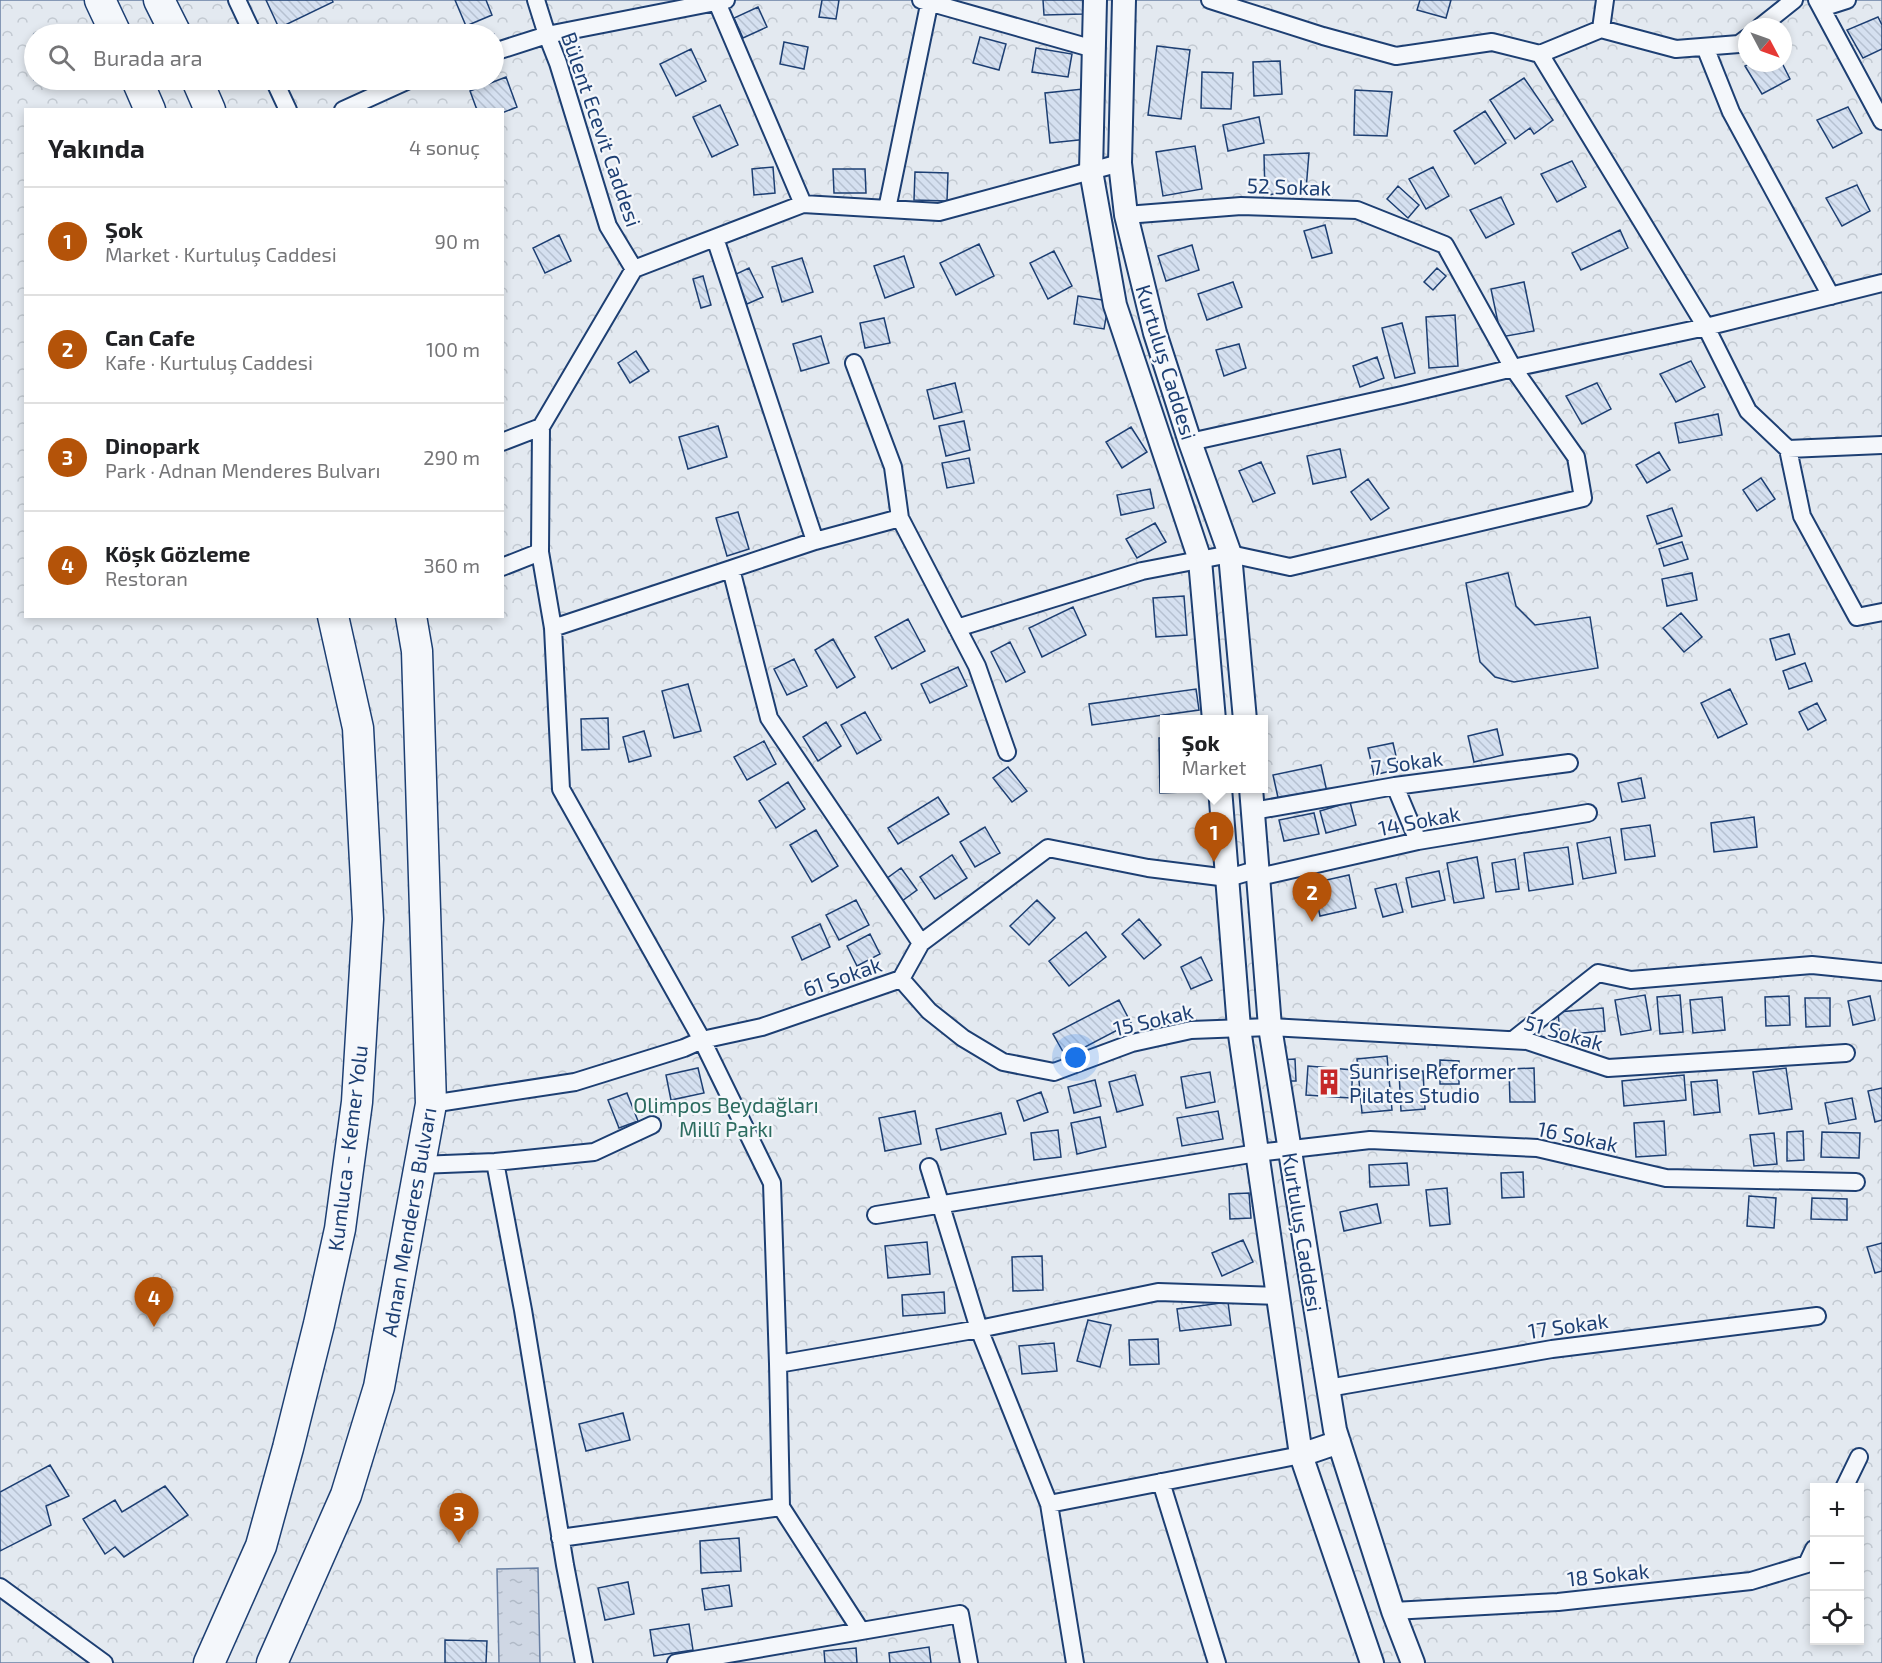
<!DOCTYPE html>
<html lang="tr">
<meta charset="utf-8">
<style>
:root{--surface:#fff;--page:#f6f6f6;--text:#202124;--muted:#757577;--line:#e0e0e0;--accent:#b45309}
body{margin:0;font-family:"Exo 2",sans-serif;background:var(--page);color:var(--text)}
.controls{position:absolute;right:18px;bottom:18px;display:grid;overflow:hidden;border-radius:0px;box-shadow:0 3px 9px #0003}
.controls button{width:54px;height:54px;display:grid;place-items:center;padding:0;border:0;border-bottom:2px solid var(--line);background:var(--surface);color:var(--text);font:30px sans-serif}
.compass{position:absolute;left:1738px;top:18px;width:54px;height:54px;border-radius:50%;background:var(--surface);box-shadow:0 3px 9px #0003;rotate:131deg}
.you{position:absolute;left:1076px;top:1058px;width:21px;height:21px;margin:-15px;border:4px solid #fff;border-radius:50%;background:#1a73e8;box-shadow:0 0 0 9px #1a73e833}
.badge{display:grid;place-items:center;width:39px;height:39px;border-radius:50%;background:var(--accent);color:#fff;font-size:20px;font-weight:700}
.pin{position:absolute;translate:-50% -50px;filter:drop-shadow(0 2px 3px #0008)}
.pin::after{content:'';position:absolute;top:32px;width:21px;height:18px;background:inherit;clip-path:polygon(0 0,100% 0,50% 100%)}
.popup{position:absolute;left:1160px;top:715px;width:108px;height:78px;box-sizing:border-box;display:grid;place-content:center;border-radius:0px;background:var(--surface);filter:drop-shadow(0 2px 4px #0005);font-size:20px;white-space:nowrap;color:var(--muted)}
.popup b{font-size:22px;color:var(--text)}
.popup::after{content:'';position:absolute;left:50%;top:100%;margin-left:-12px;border:12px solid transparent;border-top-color:var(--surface)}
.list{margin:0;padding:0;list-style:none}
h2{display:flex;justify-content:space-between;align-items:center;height:78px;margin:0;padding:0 24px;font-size:26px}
h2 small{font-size:20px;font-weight:400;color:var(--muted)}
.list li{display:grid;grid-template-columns:39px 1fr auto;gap:18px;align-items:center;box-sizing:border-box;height:108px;padding:0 24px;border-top:2px solid var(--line)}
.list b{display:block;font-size:22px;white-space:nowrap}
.list p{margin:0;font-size:20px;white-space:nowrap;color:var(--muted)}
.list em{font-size:20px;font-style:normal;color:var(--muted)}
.icon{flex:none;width:33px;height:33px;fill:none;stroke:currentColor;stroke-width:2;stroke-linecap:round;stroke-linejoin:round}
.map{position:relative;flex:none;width:1882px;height:1663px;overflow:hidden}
.search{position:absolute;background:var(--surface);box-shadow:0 3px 9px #0003;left:24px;top:24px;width:480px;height:66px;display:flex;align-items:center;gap:15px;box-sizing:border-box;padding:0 21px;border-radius:33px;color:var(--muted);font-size:22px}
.panel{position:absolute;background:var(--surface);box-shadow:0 3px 9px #0003;left:24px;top:108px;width:480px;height:510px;border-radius:0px}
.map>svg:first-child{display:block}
</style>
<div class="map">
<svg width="1882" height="1663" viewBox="0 0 1882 1663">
<defs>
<pattern id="forest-crowns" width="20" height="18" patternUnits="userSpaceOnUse" patternTransform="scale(1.5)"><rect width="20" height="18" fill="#e3e9f0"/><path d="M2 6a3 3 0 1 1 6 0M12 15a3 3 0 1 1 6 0" fill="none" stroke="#c2c9d1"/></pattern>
<pattern id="water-ripples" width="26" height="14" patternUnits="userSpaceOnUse" patternTransform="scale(1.5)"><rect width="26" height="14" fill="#cfd7e4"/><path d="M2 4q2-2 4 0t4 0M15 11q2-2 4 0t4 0" fill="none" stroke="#b1bac7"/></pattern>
<pattern id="building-back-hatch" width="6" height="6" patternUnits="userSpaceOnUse" patternTransform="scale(1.5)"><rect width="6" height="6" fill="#d5e0f0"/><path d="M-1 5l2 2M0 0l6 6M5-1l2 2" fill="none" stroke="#b6c1d1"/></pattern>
</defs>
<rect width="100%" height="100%" fill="#f4f7fb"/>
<path fill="url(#forest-crowns)" stroke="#687fa3" stroke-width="1.5" fill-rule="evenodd" d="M0,0H1882V1663H0ZM1747,27H1783V63H1747ZM34,34H494V80H34ZM26,110H502V616H26ZM1164,720H1264V788H1164ZM1814,1488H1860V1640H1814Z"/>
<path fill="url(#water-ripples)" stroke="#687fa3" stroke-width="1.5" d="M538,1568L540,1663H499L497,1569Z"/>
<path fill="url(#building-back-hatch)" stroke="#1d3f73" stroke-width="1.5" d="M266,0H332L333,2L279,28Z
M455,0H486L492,15L466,26Z
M822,0H839L836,19L819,17Z
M1043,0H1083V14L1044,15Z
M1420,0H1451L1446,18L1417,10Z
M758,7L767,27L743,38L734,18Z
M1878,17L1882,25V49L1863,58L1847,30Z
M980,37L1006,44L999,70L973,63Z
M784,42L808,47L804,69L780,64Z
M1157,46L1190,50L1181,119L1148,115Z
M1036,48L1072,54L1068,77L1032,72Z
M691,49L706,81L676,96L660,64Z
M1280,61L1282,94L1254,96L1253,62Z
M1752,63H1782L1790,79L1762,94L1745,66Z
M1202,72L1233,73L1231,109L1201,108Z
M506,77L517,107L502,113V110H477L470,91Z
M1524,78L1553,120L1534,134L1530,128L1515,139L1490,100Z
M1083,89L1088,139L1050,143L1045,93Z
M1355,90L1392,92L1387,136L1354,135Z
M720,105L738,145L712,157L693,117Z
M1848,107L1862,133L1833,148L1817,120Z
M1485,111L1506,143L1475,164L1454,131Z
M1259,117L1264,143L1228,151L1223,125Z
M1195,146L1202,189L1163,196L1156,152Z
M1309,153L1306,190L1265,195L1264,155Z
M1572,161L1586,187L1557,202L1541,174Z
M773,167L775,193L754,195L752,169Z
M1433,167L1449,196L1426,209L1409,179Z
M833,169H865L866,193H834Z
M915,172L948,173L947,201L914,200Z
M1857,185L1870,211L1842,226L1826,198Z
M1398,186L1419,205L1408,218L1387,199Z
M1501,197L1514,224L1486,238L1470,210Z
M1325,225L1332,253L1312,258L1304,231Z
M1620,230L1628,248L1581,270L1572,253Z
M559,235L571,261L545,273L533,248Z
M979,244L994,276L956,295L940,263Z
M1192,245L1199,270L1166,281L1158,256Z
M1054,251L1072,286L1048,299L1030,263Z
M904,256L914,287L885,298L874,266Z
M802,258L813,292L782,302L772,267Z
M749,268L763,297L747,304L734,275Z
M1437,268L1446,276L1433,290L1424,282Z
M703,276L711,305L701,308L693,279Z
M1233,282L1242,307L1207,320L1198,294Z
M1524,282L1534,331L1501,337L1491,289Z
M1078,296L1109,301L1104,329L1074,324Z
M1455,315L1458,366L1429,368L1426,317Z
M884,318L890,343L865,348L860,323Z
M1402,323L1415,373L1395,378L1382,328Z
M821,336L829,363L801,371L793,344Z
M1239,344L1246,368L1224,376L1216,350Z
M636,351L649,371L630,383L618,363Z
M1377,357L1384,378L1360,387L1353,366Z
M1691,361L1705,387L1676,402L1660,374Z
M955,383L962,412L934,419L927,390Z
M1597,383L1611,409L1582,424L1566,396Z
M1718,414L1722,435L1679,443L1675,423Z
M964,421L970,450L946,456L939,426Z
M718,426L727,457L688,469L679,437Z
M1131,427L1147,452L1122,468L1106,442Z
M1340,449L1346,477L1313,484L1307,456Z
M1659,452L1670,470L1647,483L1636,465Z
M969,458L974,483L947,488L942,463Z
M1261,462L1275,493L1253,502L1239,471Z
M1761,478L1775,499L1757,511L1743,490Z
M1368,479L1389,508L1371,520L1351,492Z
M1150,489L1154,508L1121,515L1117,495Z
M1672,508L1682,536L1657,544L1647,516Z
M738,512L749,549L727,556L716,518Z
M1155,523L1166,542L1137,558L1126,539Z
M1682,542L1688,559L1664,566L1659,549Z
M1508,573L1516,606L1535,625L1590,617L1598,668L1514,682L1495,677L1480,662L1466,583Z
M1692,573L1697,600L1667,606L1662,579Z
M1184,596L1187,635L1156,637L1153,598Z
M1073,607L1086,635L1042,657L1029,628Z
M1681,613L1702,637L1684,652L1663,628Z
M908,619L925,651L892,669L875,637Z
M1789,634L1795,654L1776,660L1770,639Z
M833,639L855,677L837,688L815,650Z
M1010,642L1025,672L1006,682L991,652Z
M794,659L807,686L787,695L774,669Z
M1805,663L1812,681L1789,689L1783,671Z
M958,667L967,686L930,703L921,684Z
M688,684L701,731L674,738L662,691Z
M1196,689L1199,710L1092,725L1089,704Z
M1730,689L1747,724L1718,738L1701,703Z
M1817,703L1826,720L1808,730L1799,712Z
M865,712L881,740L857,754L841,725Z
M608,718L609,749L582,750L581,719Z
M826,722L841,746L818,761L803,737Z
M1497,729L1503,755L1474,762L1468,736Z
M644,731L651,756L629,762L623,737Z
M1159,738H1164V788H1207V791L1160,793Z
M764,741L776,764L747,780L734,757Z
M1393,743L1399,769L1374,775L1368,748Z
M1321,765L1327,792L1279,802L1273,775Z
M1008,767L1027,791L1012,802L993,778Z
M1641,778L1645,798L1622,802L1618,783Z
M788,782L805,809L776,828L759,801Z
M938,797L949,814L898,844L888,828Z
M1350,802L1356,825L1326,833L1320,811Z
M1314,813L1319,834L1284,841L1279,820Z
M1754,817L1757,847L1714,852L1711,823Z
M1650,825L1655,856L1625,860L1621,829Z
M985,827L1000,853L975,867L960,842Z
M816,830L838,866L812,882L790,845Z
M1610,837L1616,873L1583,879L1577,843Z
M1568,847L1573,884L1529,891L1524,853Z
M952,855L967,878L935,899L920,877Z
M1477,857L1484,898L1454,903L1447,863Z
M1515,859L1519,889L1496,892L1492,863Z
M901,868L917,890L902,901L886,879Z
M1439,871L1445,900L1412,907L1406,878Z
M1349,875L1356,908L1320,916L1313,883Z
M1396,884L1403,912L1383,917L1375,889Z
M856,900L869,925L839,940L826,915Z
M1037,900L1055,918L1029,945L1010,926Z
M1139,919L1161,945L1144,959L1122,934Z
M820,924L830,947L802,960L792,937Z
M1086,932L1106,957L1069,986L1049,961Z
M870,934L880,954L857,966L847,946Z
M1201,957L1212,980L1191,989L1181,967Z
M1645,995L1651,1030L1621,1035L1615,1000Z
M1680,995L1683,1032L1660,1034L1657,997Z
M1789,996L1790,1025L1766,1026L1765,997Z
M1870,996L1875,1020L1853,1025L1848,1001Z
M1722,997L1725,1030L1693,1033L1690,1000Z
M1805,998H1830V1026L1806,1027Z
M1119,1000L1131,1023L1066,1057L1053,1034Z
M1603,1008L1605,1031L1560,1035L1558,1012Z
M1387,1056L1392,1110L1362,1113L1357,1059Z
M1295,1059L1296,1081H1279V1060Z
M1440,1060L1459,1061V1084H1440Z
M1308,1066L1353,1070L1351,1098L1306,1095Z
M698,1068L704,1093L671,1100L666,1075Z
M1534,1068L1535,1102H1510L1509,1069Z
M1786,1068L1792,1109L1759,1114L1753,1072Z
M1423,1071L1425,1109L1401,1111L1399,1072Z
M1210,1072L1215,1102L1186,1108L1181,1077Z
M1135,1075L1143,1105L1117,1112L1109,1082Z
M1684,1075L1686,1100L1624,1106L1622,1081Z
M1095,1080L1101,1106L1074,1113L1068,1087Z
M1717,1080L1720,1112L1694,1115L1691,1082Z
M1882,1088V1120L1875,1122L1868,1091Z
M1041,1092L1048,1112L1024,1121L1017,1101Z
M627,1093L638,1121L619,1128L608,1100Z
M1852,1098L1856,1119L1829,1124L1825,1103Z
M915,1111L921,1144L885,1151L879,1118Z
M1218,1111L1223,1139L1182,1146L1177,1118Z
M1001,1113L1006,1134L941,1150L936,1129Z
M1100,1117L1106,1147L1077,1154L1071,1123Z
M1664,1121L1666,1155L1636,1157L1634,1123Z
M1058,1130L1061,1157L1034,1160L1031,1133Z
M1803,1131L1804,1160L1787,1161V1132Z
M1822,1132L1860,1133L1859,1158L1821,1157Z
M1774,1133L1777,1164L1754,1166L1750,1135Z
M1407,1163L1409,1185L1370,1187L1369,1165Z
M1523,1172L1524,1197L1502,1198L1501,1173Z
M1447,1188L1450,1224L1430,1226L1426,1190Z
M1249,1193L1251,1218L1230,1219L1229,1194Z
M1749,1196L1776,1198L1774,1228L1747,1226Z
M1812,1198L1847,1199V1220L1811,1219Z
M1377,1204L1381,1223L1344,1231L1340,1212Z
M1243,1240L1253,1262L1222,1276L1212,1253Z
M927,1242L930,1274L888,1278L885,1246Z
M1882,1243V1271L1875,1273L1867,1247Z
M1042,1256L1043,1290L1013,1291L1012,1257Z
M944,1292L945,1313L903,1316L902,1295Z
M1228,1302L1231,1325L1180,1331L1177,1309Z
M1088,1320L1111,1325L1100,1367L1077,1361Z
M1158,1339L1159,1364L1130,1365L1129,1340Z
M1054,1343L1057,1371L1022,1374L1019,1346Z
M623,1413L630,1440L586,1451L579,1424Z
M50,1465L69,1496L46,1506L51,1525L0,1551V1492Z
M165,1486L188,1515L124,1557L115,1547L105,1554L83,1519L115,1500L122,1512Z
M739,1538L741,1571L701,1573L700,1541Z
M628,1582L634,1614L605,1620L598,1588Z
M729,1585L732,1606L705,1610L702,1589Z
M689,1624L693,1650L654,1656L650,1630Z
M445,1640L487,1641L486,1663H445Z
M929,1647L931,1663H890L889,1653Z
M856,1648L857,1663H825L824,1651Z"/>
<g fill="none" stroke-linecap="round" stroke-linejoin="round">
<g stroke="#1d3f73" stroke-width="20">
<path id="street" d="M237,0L253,34
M536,0L547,35L558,63L608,226L634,269
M716,0L803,204
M921,0L1094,49
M1210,0L1323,36L1396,56L1492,42L1540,54
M1817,0L1882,121
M1822,8L1847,0
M1760,27L1794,0
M1601,29L1605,0
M1705,47L1731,112L1831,296
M494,52L547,35L726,0
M1540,54L1706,327L1748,411L1788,449L1882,445
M1540,54L1601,29L1676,49L1739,44L1747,38
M274,80L288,110
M343,110L409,80
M887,209L930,0
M715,238L815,541
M854,363L893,467L900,518
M541,427L540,552L553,628L731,569L769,718L921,943
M502,442L541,427L634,269L803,204L939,212L1120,163
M1190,442L1402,395L1513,368L1706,327L1882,283
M1788,449L1802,516L1857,617L1882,612
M502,567L540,552
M731,569L815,541L900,518L977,666L1007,752
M553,628L561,789L702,1040L772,1183L778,1364L781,1507
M957,628L1142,571L1230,554L1290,567L1583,498L1576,457L1513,368L1445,245L1357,210L1241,206L1126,215
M1395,786L1418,841
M1253,811L1395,786L1569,763
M1259,877L1418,841L1588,813
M901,979L929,1011L963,1038L1003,1062L1054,1072L1132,1043L1191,1030L1270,1027L1527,1041L1608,1068L1846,1053
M1513,1040L1598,973L1631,980L1812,965L1882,972
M431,1104L575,1082L684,1048L702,1040L762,1027L901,979L921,943L1048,848L1148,868L1228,878L1259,869
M495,1162L523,1310L565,1565L584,1663
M419,1165L495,1162L594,1152L652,1125
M876,1215L1257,1153L1370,1140L1537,1148L1666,1178L1856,1182
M1278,1296L1158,1292L979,1329L1049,1504L1301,1455
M778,1364L979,1329L929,1167
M1328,1388L1552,1349L1817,1316
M1161,1482L1217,1663
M1844,1488L1859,1457
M1049,1504L1075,1663
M560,1538L781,1507L861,1631
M0,1587L104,1663
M1393,1611L1558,1602L1751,1581L1807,1564L1814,1549
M676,1663L960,1614L969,1663"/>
</g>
<g stroke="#1d3f73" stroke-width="26">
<path id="secondary" d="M1095,0L1091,171L1115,305L1200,560L1214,720
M1124,0L1120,163L1126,215L1155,333L1190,442L1230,554L1245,720
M1220,788L1239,1028L1301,1455L1372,1663
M1251,788L1270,1027L1335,1430L1393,1611L1413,1663
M1301,1455L1339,1442"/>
</g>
<g stroke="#1d3f73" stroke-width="33">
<path id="highway" d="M100,0L116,34
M159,0L176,34
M137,80L150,110
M197,80L210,110
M209,1663L261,1546L288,1448L319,1324L340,1229L357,1102L368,919L358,728L333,616
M272,1663L346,1495L379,1387L431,1104L417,651L411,616"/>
</g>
<use href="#street" stroke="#f4f7fb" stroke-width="16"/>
<use href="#secondary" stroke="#f4f7fb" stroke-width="22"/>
<use href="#highway" stroke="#f4f7fb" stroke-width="30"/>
</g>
<defs>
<g id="building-bare" transform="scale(2.07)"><path d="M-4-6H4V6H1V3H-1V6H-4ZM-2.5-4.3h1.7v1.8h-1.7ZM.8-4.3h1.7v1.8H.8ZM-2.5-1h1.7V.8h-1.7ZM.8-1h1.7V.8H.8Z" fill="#c62828" stroke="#f4f7fb" stroke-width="2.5" paint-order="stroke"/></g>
</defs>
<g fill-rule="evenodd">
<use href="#building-bare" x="1329" y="1082"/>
</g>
<g text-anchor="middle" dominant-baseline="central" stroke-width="4.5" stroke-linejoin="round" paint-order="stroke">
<g font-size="21" fill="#1d3f73" stroke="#f4f7fb">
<text transform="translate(602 129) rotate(71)">Bülent Ecevit Caddesi</text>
<text transform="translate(1289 186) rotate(2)">52 Sokak</text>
<text transform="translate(1167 362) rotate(73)">Kurtuluş Caddesi</text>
<text transform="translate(1407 762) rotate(-8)">7 Sokak</text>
<text transform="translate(1419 820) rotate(-11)">14 Sokak</text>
<text transform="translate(842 976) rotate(-19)">61 Sokak</text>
<text transform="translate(1153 1019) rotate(-13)">15 Sokak</text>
<text transform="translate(1564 1032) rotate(16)">51 Sokak</text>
<text transform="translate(1578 1136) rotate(12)">16 Sokak</text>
<text transform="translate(347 1148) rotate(-83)">Kumluca - Kemer Yolu</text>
<text transform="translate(408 1222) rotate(-80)">Adnan Menderes Bulvarı</text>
<text transform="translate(1303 1232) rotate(81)">Kurtuluş Caddesi</text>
<text transform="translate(1568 1325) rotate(-8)">17 Sokak</text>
<text transform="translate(1608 1574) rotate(-6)">18 Sokak</text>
</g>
<g font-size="21" fill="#1d3f73" stroke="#f4f7fb" text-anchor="start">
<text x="1349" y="1070">Sunrise Reformer<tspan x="1349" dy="24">Pilates Studio</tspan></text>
</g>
<g font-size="21" fill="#2c6c60" stroke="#f4f7fb">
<text x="726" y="1104">Olimpos Beydağları<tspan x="726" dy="24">Millî Parkı</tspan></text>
</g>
</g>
</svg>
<div class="controls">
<button>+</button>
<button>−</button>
<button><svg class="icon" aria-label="locate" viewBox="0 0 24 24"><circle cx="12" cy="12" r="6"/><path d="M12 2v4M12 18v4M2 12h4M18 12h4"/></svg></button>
</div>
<svg class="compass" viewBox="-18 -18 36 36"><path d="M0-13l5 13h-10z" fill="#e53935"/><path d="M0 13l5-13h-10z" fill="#757577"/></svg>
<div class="you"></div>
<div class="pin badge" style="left:1214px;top:862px">1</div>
<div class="popup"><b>Şok</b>Market</div>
<div class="pin badge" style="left:1312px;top:922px">2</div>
<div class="pin badge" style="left:459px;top:1543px">3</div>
<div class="pin badge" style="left:154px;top:1327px">4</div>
<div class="search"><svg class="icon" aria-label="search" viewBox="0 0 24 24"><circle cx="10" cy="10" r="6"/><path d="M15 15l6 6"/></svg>Burada ara</div>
<section class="panel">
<h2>Yakında<small>4 sonuç</small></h2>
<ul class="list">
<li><span class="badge">1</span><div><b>Şok</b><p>Market · Kurtuluş Caddesi</p></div><em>90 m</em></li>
<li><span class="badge">2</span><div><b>Can Cafe</b><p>Kafe · Kurtuluş Caddesi</p></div><em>100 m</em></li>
<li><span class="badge">3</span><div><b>Dinopark</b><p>Park · Adnan Menderes Bulvarı</p></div><em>290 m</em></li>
<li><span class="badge">4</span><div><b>Köşk Gözleme</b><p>Restoran</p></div><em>360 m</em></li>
</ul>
</section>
</div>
